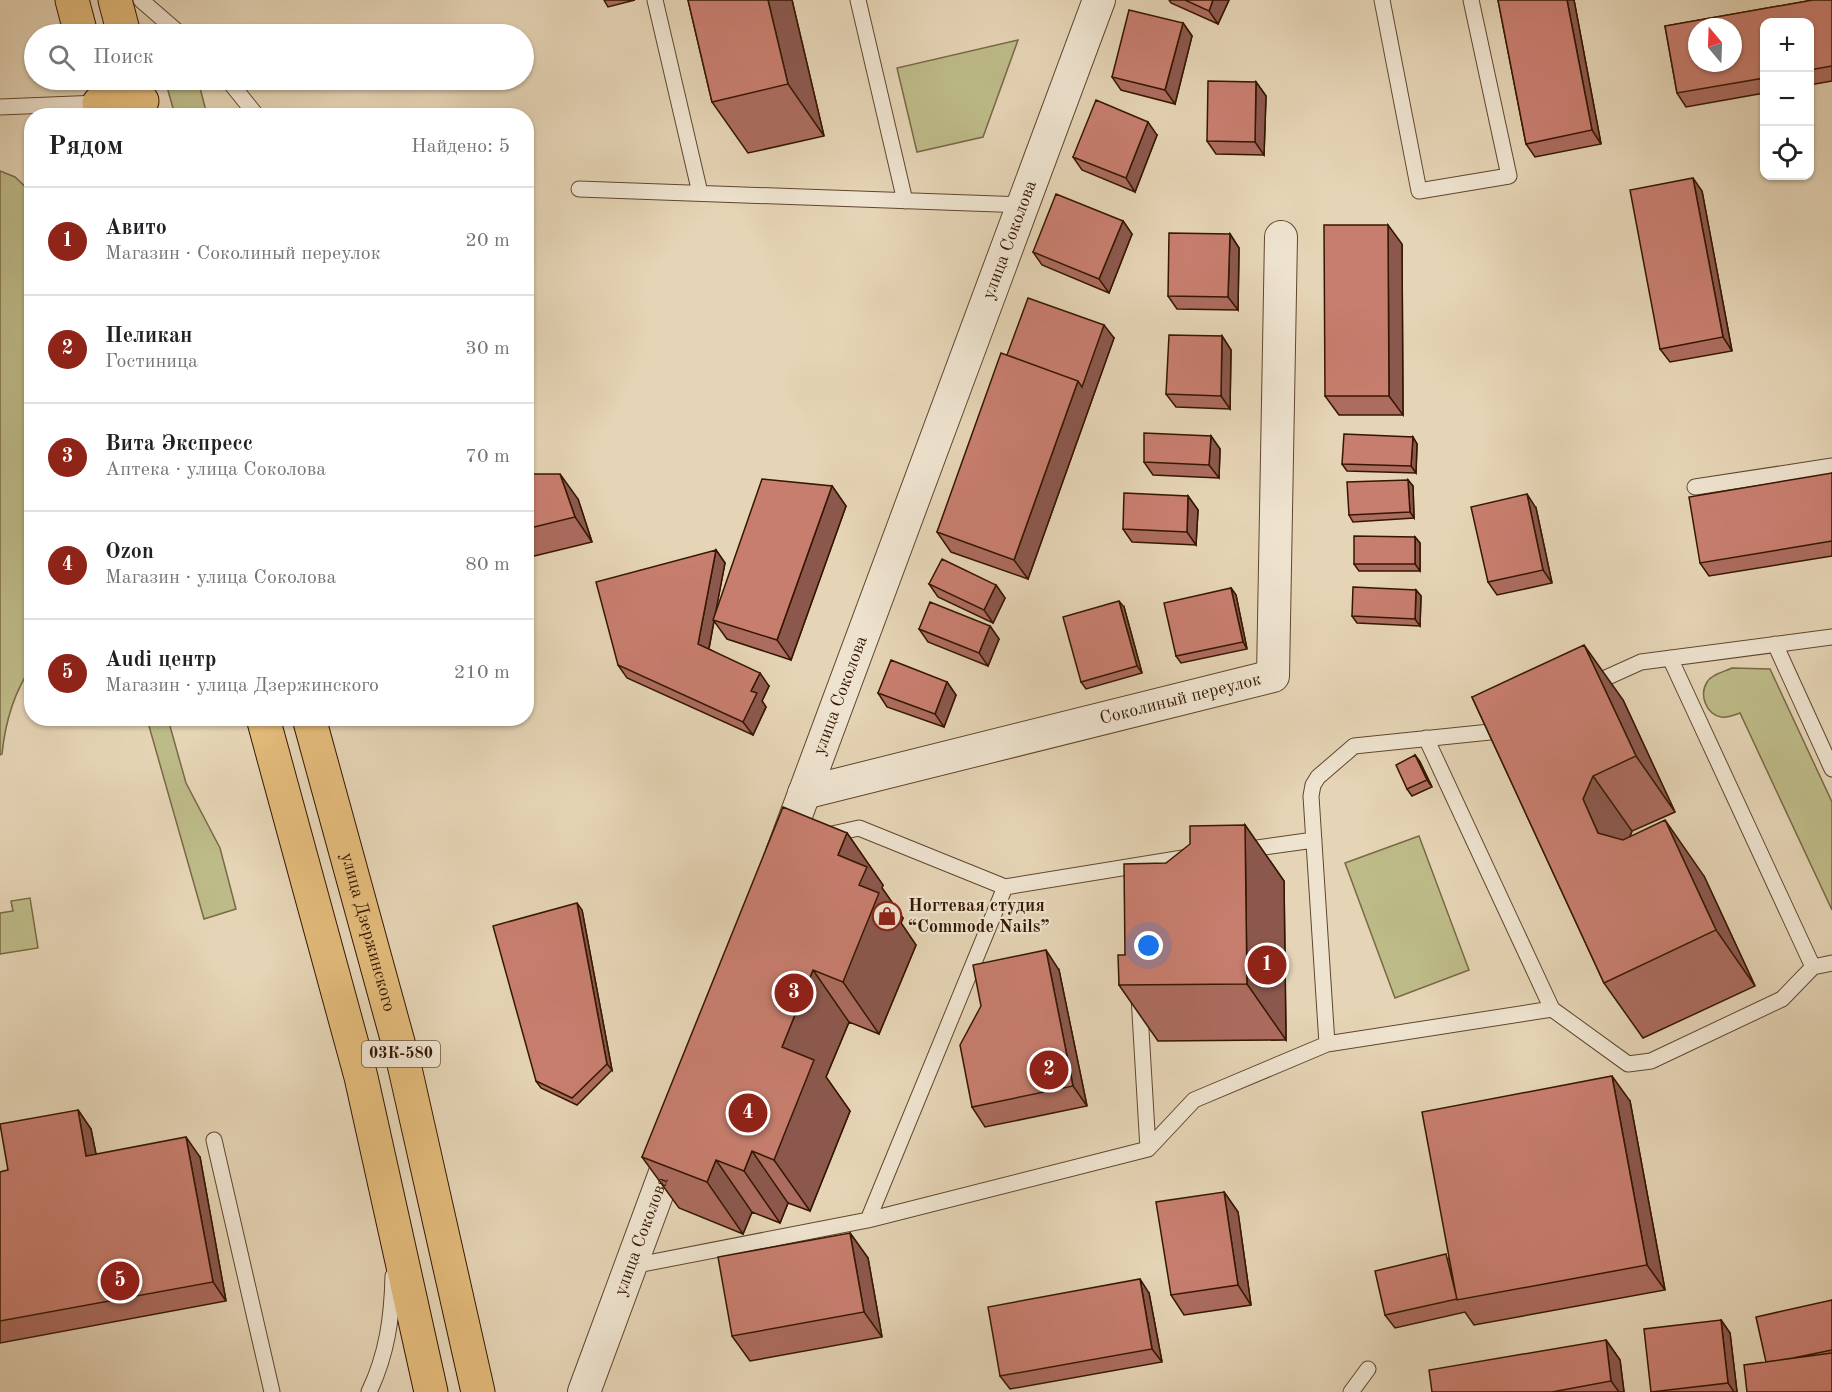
<!DOCTYPE html>
<html lang="ru">
<meta charset="utf-8">
<style>
:root{--surface:#fff;--page:#f6f6f6;--text:#202124;--muted:#757577;--line:#e0e0e0;--accent:#8f2418}
body{margin:0;font-family:"Old Standard TT",serif;background:var(--page);color:var(--text)}
.controls{position:absolute;right:18px;top:18px;display:grid;overflow:hidden;border-radius:12px;box-shadow:0 2px 4px #0004}
.controls button{width:54px;height:54px;display:grid;place-items:center;padding:0;border:0;border-bottom:2px solid var(--line);background:var(--surface);color:var(--text);font:30px sans-serif}
.compass{position:absolute;left:1688px;top:18px;width:54px;height:54px;border-radius:50%;background:var(--surface);box-shadow:0 2px 4px #0004;rotate:341deg}
.you{position:absolute;left:1149px;top:946px;width:21px;height:21px;margin:-15px;border:4px solid #fff;border-radius:50%;background:#1a73e8;box-shadow:0 0 0 9px #1a73e833}
.badge{display:grid;place-items:center;width:39px;height:39px;border-radius:50%;background:var(--accent);color:#fff;font-size:20px;font-weight:700}
.pin{position:absolute;translate:-50% -50%;border:3px solid #fff;box-shadow:0 2px 6px #0006}
.list{margin:0;padding:0;list-style:none}
h2{display:flex;justify-content:space-between;align-items:center;height:78px;margin:0;padding:0 24px;font-size:26px}
h2 small{font-size:20px;font-weight:400;color:var(--muted)}
.list li{display:grid;grid-template-columns:39px 1fr auto;gap:18px;align-items:center;box-sizing:border-box;height:108px;padding:0 24px;border-top:2px solid var(--line)}
.list b{display:block;font-size:22px;white-space:nowrap}
.list p{margin:0;font-size:20px;white-space:nowrap;color:var(--muted)}
.list em{font-size:20px;font-style:normal;color:var(--muted)}
.icon{flex:none;width:33px;height:33px;fill:none;stroke:currentColor;stroke-width:2;stroke-linecap:round;stroke-linejoin:round}
.map{position:relative;flex:none;width:1832px;height:1392px;overflow:hidden}
.search{position:absolute;background:var(--surface);box-shadow:0 2px 4px #0004;left:24px;top:24px;width:510px;height:66px;display:flex;align-items:center;gap:15px;box-sizing:border-box;padding:0 21px;border-radius:33px;color:var(--muted);font-size:22px}
.panel{position:absolute;background:var(--surface);box-shadow:0 2px 4px #0004;left:24px;top:108px;width:510px;height:618px;border-radius:24px}
.map>svg:first-child{display:block}
</style>
<div class="map">
<svg width="1832" height="1392" viewBox="0 0 1832 1392">
<rect width="100%" height="100%" fill="#e5d4b5"/>
<filter id="stains"><feTurbulence type="fractalNoise" baseFrequency=".00333" numOctaves="4"/><feColorMatrix values="0 0 0 0 .2 0 0 0 0 .09 0 0 0 0 .02 0 0 0 .5 -.17"/></filter>
<radialGradient id="worn" r=".72"><stop offset=".6" stop-color="#630" stop-opacity="0"/><stop offset="1" stop-color="#630" stop-opacity=".3"/></radialGradient>
<path fill="#bdbb88" stroke="#796944" stroke-width="1.5" d="M1018,40L983,137L917,152L897,68Z
M165,80H198L207,115H175Z
M0,171L15,177L31,192L32,666C14,692 5,724 2,754L0,755Z
M1732,668L1770,669L1832,802V910L1740,713C1734,715 1728,718 1721,717C1706,714 1699,695 1707,682C1712,674 1724,672 1732,668Z
M147,719H168L186,783L220,848L236,909L204,919Z
M1419,836L1469,970L1395,998L1345,863Z
M30,898L38,948L0,954V913L13,911L11,901Z"/>
<g fill="none" stroke-linecap="round" stroke-linejoin="round">
<g stroke="#61462e" stroke-width="17">
<path id="lane" d="M141,0L180,34
M655,0L700,193
M858,0L905,201
M1382,0L1419,191L1509,176L1471,0
M228,80L257,116
M0,107L99,103
M579,189L1023,205
M1695,487L1832,466
M1775,644L1832,769
M1670,658L1813,967
M1590,685L1641,662L1832,637
M1426,738L1552,1009
M1243,850L1314,840
M1005,887L1189,857
M1139,996L1148,1149
M1327,1044L1552,1009L1628,1064L1651,1061L1782,999L1813,967L1832,963
M214,1140L272,1392
M868,1220L1148,1149L1194,1100L1327,1044L1311,796L1313,785L1318,777L1354,746L1490,732L1506,724
M632,1266L868,1220L1005,887L859,828L823,836
M369,1392C387,1354 392,1318 393,1276
M1351,1392L1368,1369"/>
</g>
<g stroke="#61462e" stroke-width="34">
<g id="street">
<path id="s1" d="M804,793L1273,676L1281,237"/>
<path id="s2" d="M782,853L1099,0"/>
<path id="s3" d="M584,1392L676,1143"/>
</g>
</g>
<g stroke="#351701" stroke-width="35">
<g id="primary">
<path d="M72,0L81,34"/>
<path d="M115,0L124,34"/>
<path d="M99,103L142,101"/>
<path d="M263,718L361,1077L431,1392"/>
<path id="s4" d="M309,718L404,1064L478,1392"/>
</g>
</g>
<use href="#lane" stroke="#eee3cf" stroke-width="15"/>
<use href="#street" stroke="#eee3cf" stroke-width="32"/>
<use href="#primary" stroke="#e2ba7a" stroke-width="33"/>
</g>
<path fill="#ac6c5f" stroke="#351701" stroke-width="1.5" fill-rule="evenodd" d="M604,0H635L608,7Z
M688,0H792L824,136L748,153L712,102Z
M1169,0H1229L1218,24L1171,3Z
M1498,0H1574L1601,144L1535,157L1526,144Z
M1813,0H1832V81L1809,85V22H1764V93L1686,107L1677,93L1665,26ZM1697,27H1733V63H1697Z
M1183,23L1192,36L1175,104L1121,90L1112,77Z
M1256,82L1266,96L1264,155L1216,154L1207,141Z
M1157,135L1135,192L1082,170L1073,157Z
M1702,191L1732,351L1670,362L1660,349Z
M1123,221L1132,234L1109,293L1042,265L1033,252Z
M1230,234L1239,248L1238,310L1177,309L1168,296Z
M1402,244L1403,415H1339L1325,396Z
M1222,336L1231,350L1230,409L1176,407L1166,394Z
M1114,338L1028,579L951,552L937,532L1007,355Z
M1211,436L1220,449L1219,478L1153,475L1144,462Z
M1413,437L1417,444L1416,473L1347,471L1342,464Z
M1832,473V556L1709,576L1700,563Z
M526,474L578,499L592,542L526,558Z
M1408,480L1413,486L1414,518L1353,522L1349,515Z
M832,486L846,506L791,660L727,639L714,621L709,649L769,686L762,701L766,707L753,735L627,678L618,665L716,550L725,563L715,614Z
M1188,496L1198,510L1196,545L1132,542L1123,529Z
M1536,508L1552,583L1497,595L1488,582Z
M1415,537L1420,543V571H1359L1354,564Z
M929,584L996,585L1005,598L993,623L938,597Z
M1231,588L1236,595L1247,649L1181,663L1176,656Z
M1416,590L1421,596L1420,626L1357,623L1352,616Z
M1124,607L1142,673L1086,689L1081,682Z
M990,626L999,639L988,666L928,642L919,629Z
M947,682L956,695L944,727L887,707L878,693Z
M1472,697L1623,700L1675,812L1632,831L1630,837L1704,876L1755,986L1643,1038L1604,983Z
M1415,755L1420,762L1432,787L1412,796L1407,789Z
M1245,825L1284,881L1286,1040L1158,1041L1119,985L1125,955L1166,863Z
M847,833L883,885L882,888L903,918L901,923L916,945L879,1034L849,1022L826,1077L850,1111L810,1211L788,1203L780,1223L752,1212L743,1234L679,1208L642,1157Z
M582,910L612,1070L577,1105L541,1088L536,1081Z
M1059,970L1087,1106L985,1127L972,1107Z
M1630,1101L1665,1290L1474,1325L1465,1312L1395,1328L1385,1315L1449,1258Z
M78,1110L91,1129L96,1154L200,1157L226,1301L0,1343V1172L8,1170Z
M1224,1192L1238,1212L1251,1305L1184,1315L1171,1295Z
M850,1233L868,1258L882,1337L750,1361L732,1336Z
M1149,1293L1162,1362L1010,1389L1000,1376Z
M1832,1300V1392L1766,1362Z
M1721,1320L1730,1333L1737,1392H1651Z
M1606,1340L1620,1360L1624,1392H1432Z"/>
<path fill="#8c584e" stroke="#351701" stroke-width="1.5" d="M768,0H792L824,136L788,84Z
M1213,0H1229L1218,24L1209,11Z
M1567,0H1574L1601,144L1592,130Z
M1183,23L1192,36L1175,104L1165,90Z
M1256,82L1266,96L1264,155L1255,142Z
M1148,122L1157,135L1135,192L1126,178Z
M1693,178L1702,191L1732,351L1723,337Z
M1123,221L1132,234L1109,293L1099,279Z
M1388,225L1402,244L1403,415L1389,396Z
M1230,234L1239,248L1238,310L1228,297Z
M1104,325L1114,338L1028,579L1014,560L1078,381Z
M1222,336L1231,350L1230,409L1221,396Z
M1211,436L1220,449L1219,478L1209,465Z
M1413,437L1417,444L1416,473L1411,466Z
M560,474L578,499L592,542L575,517Z
M1408,480L1413,486L1414,518L1410,512Z
M832,486L846,506L791,660L777,640Z
M1527,494L1536,508L1552,583L1543,570Z
M1188,496L1198,510L1196,545L1187,532Z
M1415,537L1420,543V571L1415,564Z
M716,550L725,563L707,658L698,644Z
M996,585L1005,598L993,623L984,610Z
M1231,588L1236,595L1247,649L1243,642Z
M1416,590L1421,596L1420,626L1415,619Z
M1119,601L1124,607L1142,673L1137,666Z
M990,626L999,639L988,666L979,653Z
M1584,645L1623,700L1675,812L1636,756Z
M760,673L769,686L762,701L766,707L753,735L743,722L751,691Z
M947,682L956,695L944,727L935,714Z
M1415,755L1420,762L1432,787L1427,780Z
M1593,776L1632,831L1622,855L1598,833L1583,799Z
M1665,820L1704,876L1755,986L1716,930Z
M1245,825L1284,881L1286,1040L1247,984Z
M847,833L883,885L882,888L903,918L901,923L916,945L879,1034L843,982L838,855Z
M577,903L582,910L612,1070L607,1064Z
M1046,950L1059,970L1087,1106L1073,1086Z
M813,970L849,1022L826,1077L850,1111L810,1211L774,1160L782,1047Z
M1612,1076L1630,1101L1665,1290L1647,1265Z
M78,1110L91,1129L100,1175L86,1156Z
M186,1137L200,1157L226,1301L213,1282Z
M752,1151L788,1203L780,1223L744,1171Z
M716,1160L752,1212L743,1234L707,1182Z
M1224,1192L1238,1212L1251,1305L1238,1285Z
M850,1233L868,1258L882,1337L864,1312Z
M1140,1279L1149,1293L1162,1362L1152,1349Z
M1721,1320L1730,1333L1737,1392H1734L1728,1383Z
M1606,1340L1620,1360L1624,1392H1619L1611,1381Z"/>
<path fill="#c87e6f" stroke="#351701" stroke-width="1.5" fill-rule="evenodd" d="M688,0H768L788,84L712,102Z
M1185,0H1213L1209,11Z
M1498,0H1567L1592,130L1526,144Z
M1813,0H1832V66L1809,70V22H1764V78L1677,93L1665,26ZM1697,27H1733V63H1697Z
M1129,10L1183,23L1165,90L1112,77Z
M1208,81L1256,82L1255,142L1207,141Z
M1096,100L1148,122L1126,178L1073,157Z
M1693,178L1723,337L1660,349L1630,190Z
M1056,194L1123,221L1099,279L1033,252Z
M1324,225H1388L1389,396H1325Z
M1169,233L1230,234L1228,297L1168,296Z
M1028,298L1104,325L1082,387L1078,381L1007,355Z
M1169,335L1222,336L1221,396L1166,394Z
M1001,353L1078,381L1014,560L937,532Z
M1144,433L1211,436L1209,465L1144,462Z
M1344,434L1413,437L1411,466L1342,464Z
M1832,473V541L1700,563L1689,497Z
M526,474H560L575,517L526,529Z
M762,479L832,486L777,640L713,620Z
M1408,480L1410,512L1349,515L1347,482Z
M1124,493L1188,496L1187,532L1123,529Z
M1527,494L1543,570L1488,582L1471,507Z
M1354,536L1415,537V564H1354Z
M716,550L698,644L760,673L751,691L757,693L743,722L618,665L596,582Z
M942,559L996,585L984,610L929,584Z
M1353,587L1416,590L1415,619L1352,616Z
M1231,588L1243,642L1176,656L1164,603Z
M1119,601L1137,666L1081,682L1063,617Z
M930,602L990,626L979,653L919,629Z
M1584,645L1636,756L1593,776L1583,799L1598,833L1623,840L1665,820L1716,930L1604,983L1472,697Z
M891,660L947,682L935,714L878,693Z
M1415,755L1427,780L1407,789L1396,765Z
M783,807L847,833L838,855L867,867L859,885L879,893L843,982L813,970L782,1047L814,1060L774,1160L752,1151L744,1171L716,1160L707,1182L642,1157Z
M1245,825L1247,984L1119,985L1118,955H1125L1124,864L1166,863L1190,844V826Z
M577,903L607,1064L572,1098L536,1081L493,926Z
M1046,950L1073,1086L972,1107L960,1045L981,1006L973,965Z
M1612,1076L1647,1265L1457,1300L1422,1112Z
M78,1110L86,1156L186,1137L213,1282L0,1321V1172L8,1170L0,1124Z
M1224,1192L1238,1285L1171,1295L1156,1202Z
M850,1233L864,1312L732,1336L718,1257Z
M1446,1254L1457,1299L1385,1315L1375,1271Z
M1140,1279L1152,1349L1000,1376L988,1307Z
M1832,1300V1350L1793,1358L1766,1362L1756,1317Z
M1721,1320L1728,1383L1651,1392L1644,1329Z
M1606,1340L1611,1381L1552,1392H1432L1429,1370Z
M1832,1353V1392H1747L1744,1365Z"/>
<defs>
<g id="shop-ring" transform="scale(1.5)"><circle r="9.5" fill="#eee3cf" stroke="#8f2418" stroke-width="1.5"/><path d="M-5-2.5h2.3a2.7 3.5 0 0 1 5.4 0H5L5.5 6h-11ZM-1.5-2.5h3a1.5 2.3 0 0 0-3 0Z" fill="#8f2418"/></g>
</defs>
<g fill-rule="evenodd">
<use href="#shop-ring" x="887" y="916"/>
</g>
<g text-anchor="middle" dominant-baseline="central" stroke-width="4.5" stroke-linejoin="round" paint-order="stroke">
<rect fill="#eee3cf" stroke="#6c543f" stroke-width="1.5" x="362" y="1041" width="78" height="26" rx="4.5"/>
<g font-size="16" font-weight="bold" fill="#351701">
<text x="401" y="1054">03К-580</text>
</g>
<g font-size="18" fill="#351701" stroke="#eee3cf">
<text stroke="none"><textPath href="#s2" startOffset="654">улица Соколова</textPath></text>
<text stroke="none"><textPath href="#s2" startOffset="168">улица Соколова</textPath></text>
<text stroke="none"><textPath href="#s1" startOffset="388">Соколиный переулок</textPath></text>
<text stroke="none"><textPath href="#s4" startOffset="222">улица Дзержинского</textPath></text>
<text stroke="none"><textPath href="#s3" startOffset="166">улица Соколова</textPath></text>
</g>
<g font-size="18" font-weight="bold" fill="#351701" stroke="#eee3cf" text-anchor="start">
<text x="908" y="906">Ногтевая студия<tspan x="908" dy="21">“Commode Nails”</tspan></text>
</g>
</g>
<rect width="100%" height="100%" filter="url(#stains)"/>
<rect width="100%" height="100%" fill="url(#worn)"/>
</svg>
<div class="controls">
<button>+</button>
<button>−</button>
<button><svg class="icon" aria-label="locate" viewBox="0 0 24 24"><circle cx="12" cy="12" r="6"/><path d="M12 2v4M12 18v4M2 12h4M18 12h4"/></svg></button>
</div>
<svg class="compass" viewBox="-18 -18 36 36"><path d="M0-13l5 13h-10z" fill="#e53935"/><path d="M0 13l5-13h-10z" fill="#757577"/></svg>
<div class="you"></div>
<div class="pin badge" style="left:1267px;top:965px">1</div>
<div class="pin badge" style="left:1049px;top:1070px">2</div>
<div class="pin badge" style="left:794px;top:993px">3</div>
<div class="pin badge" style="left:748px;top:1113px">4</div>
<div class="pin badge" style="left:120px;top:1281px">5</div>
<div class="search"><svg class="icon" aria-label="search" viewBox="0 0 24 24"><circle cx="10" cy="10" r="6"/><path d="M15 15l6 6"/></svg>Поиск</div>
<section class="panel">
<h2>Рядом<small>Найдено: 5</small></h2>
<ul class="list">
<li><span class="badge">1</span><div><b>Авито</b><p>Магазин · Соколиный переулок</p></div><em>20 m</em></li>
<li><span class="badge">2</span><div><b>Пеликан</b><p>Гостиница</p></div><em>30 m</em></li>
<li><span class="badge">3</span><div><b>Вита Экспресс</b><p>Аптека · улица Соколова</p></div><em>70 m</em></li>
<li><span class="badge">4</span><div><b>Ozon</b><p>Магазин · улица Соколова</p></div><em>80 m</em></li>
<li><span class="badge">5</span><div><b>Audi центр</b><p>Магазин · улица Дзержинского</p></div><em>210 m</em></li>
</ul>
</section>
</div>
